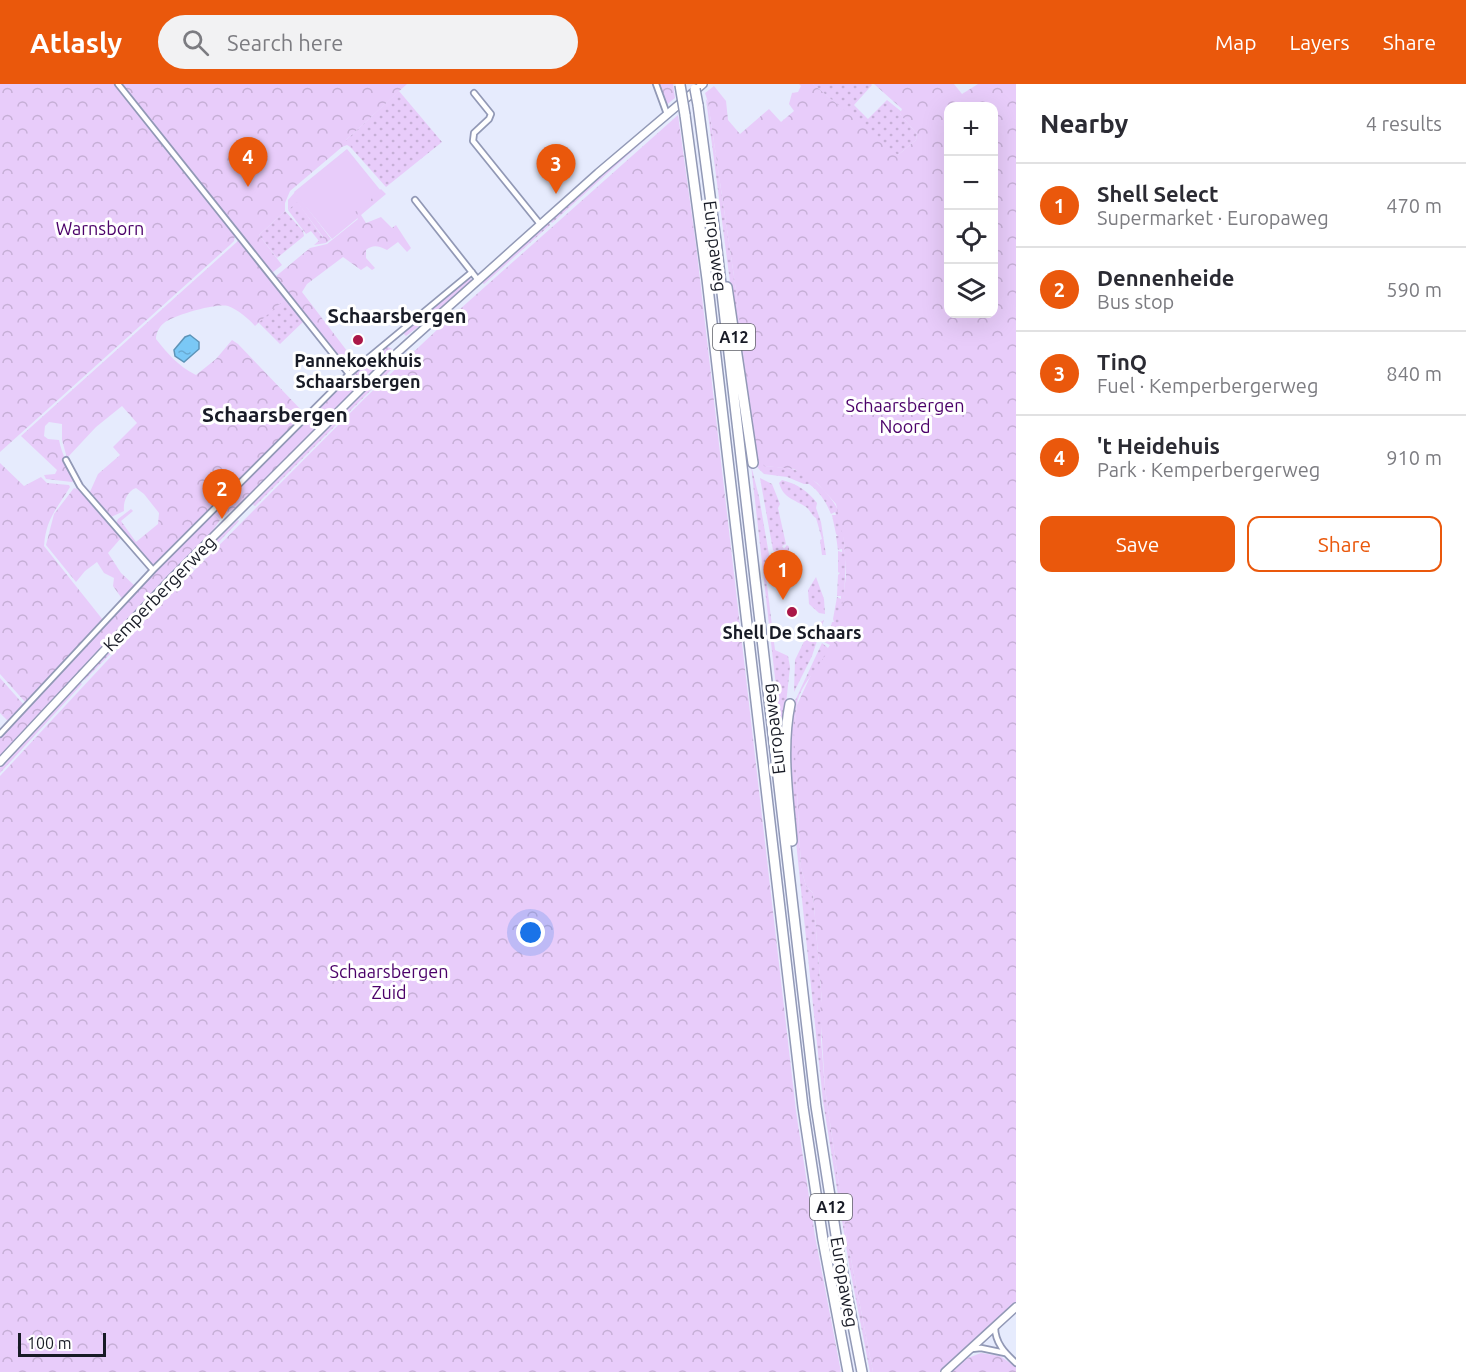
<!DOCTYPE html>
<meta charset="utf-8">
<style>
:root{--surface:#fff;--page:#f2f2f3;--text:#2b2b33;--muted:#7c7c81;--line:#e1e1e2;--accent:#ea580c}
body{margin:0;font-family:Ubuntu,sans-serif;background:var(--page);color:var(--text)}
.controls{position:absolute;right:18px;top:18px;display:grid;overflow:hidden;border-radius:12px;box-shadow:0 6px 24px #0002}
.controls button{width:54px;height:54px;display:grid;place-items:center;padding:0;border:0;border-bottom:2px solid var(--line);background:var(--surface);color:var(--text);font:30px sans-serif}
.scale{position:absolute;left:18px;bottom:15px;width:88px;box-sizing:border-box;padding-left:6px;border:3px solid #181b26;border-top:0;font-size:16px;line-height:21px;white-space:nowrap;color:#181b26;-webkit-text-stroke:4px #fff;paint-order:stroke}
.you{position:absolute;left:531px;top:849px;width:21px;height:21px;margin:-15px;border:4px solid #fff;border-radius:50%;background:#1a73e8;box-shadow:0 0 0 9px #1a73e833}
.badge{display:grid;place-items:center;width:39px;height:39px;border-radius:50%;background:var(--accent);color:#fff;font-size:20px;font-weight:700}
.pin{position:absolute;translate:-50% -50px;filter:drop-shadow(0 2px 3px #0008)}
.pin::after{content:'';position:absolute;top:32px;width:21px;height:18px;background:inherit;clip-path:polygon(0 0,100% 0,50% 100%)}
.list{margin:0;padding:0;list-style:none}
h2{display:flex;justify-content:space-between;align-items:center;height:78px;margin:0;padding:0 24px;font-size:26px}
h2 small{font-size:20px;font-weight:400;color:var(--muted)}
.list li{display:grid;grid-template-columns:39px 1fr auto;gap:18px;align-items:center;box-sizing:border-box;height:84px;padding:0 24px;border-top:2px solid var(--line)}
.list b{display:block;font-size:22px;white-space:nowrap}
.list p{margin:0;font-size:20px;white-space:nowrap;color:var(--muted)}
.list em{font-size:20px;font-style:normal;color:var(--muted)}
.actions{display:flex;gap:12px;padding:18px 24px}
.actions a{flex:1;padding:14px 0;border:2px solid var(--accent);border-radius:12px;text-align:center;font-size:21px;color:var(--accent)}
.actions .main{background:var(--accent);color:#fff}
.icon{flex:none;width:33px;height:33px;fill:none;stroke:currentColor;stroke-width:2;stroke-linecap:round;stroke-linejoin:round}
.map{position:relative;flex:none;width:1016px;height:1288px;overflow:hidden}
header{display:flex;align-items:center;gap:36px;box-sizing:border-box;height:84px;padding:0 30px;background:var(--accent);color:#fff}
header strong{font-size:28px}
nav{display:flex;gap:33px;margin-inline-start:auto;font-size:21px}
.search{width:420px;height:54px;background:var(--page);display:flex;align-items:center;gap:15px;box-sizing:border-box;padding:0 21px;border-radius:33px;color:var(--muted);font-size:22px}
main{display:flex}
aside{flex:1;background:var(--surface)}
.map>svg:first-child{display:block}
</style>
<header>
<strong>Atlasly</strong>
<div class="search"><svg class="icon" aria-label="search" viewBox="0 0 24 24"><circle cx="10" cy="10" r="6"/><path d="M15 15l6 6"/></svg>Search here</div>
<nav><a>Map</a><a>Layers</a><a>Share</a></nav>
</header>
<main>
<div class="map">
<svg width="1016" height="1288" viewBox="0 0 1016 1288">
<defs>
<pattern id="grass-dots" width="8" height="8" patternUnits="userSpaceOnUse" patternTransform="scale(1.5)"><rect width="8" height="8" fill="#e8ccfa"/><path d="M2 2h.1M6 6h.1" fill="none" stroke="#c6afd6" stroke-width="1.8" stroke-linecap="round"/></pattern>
<pattern id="forest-crowns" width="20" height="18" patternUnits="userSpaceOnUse" patternTransform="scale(1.5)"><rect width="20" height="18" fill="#e8ccfa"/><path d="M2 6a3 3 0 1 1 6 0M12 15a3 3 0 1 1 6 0" fill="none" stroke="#c6afd6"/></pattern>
<pattern id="water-ripples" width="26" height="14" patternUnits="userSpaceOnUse" patternTransform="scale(1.5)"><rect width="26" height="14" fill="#7ac8f6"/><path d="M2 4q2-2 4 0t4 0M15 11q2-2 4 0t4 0" fill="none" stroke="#69abd3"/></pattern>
</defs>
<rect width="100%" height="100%" fill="#e6ebfd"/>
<path fill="url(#grass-dots)" d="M813,0H871L872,1L854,21L868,35L887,16L902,28L900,30L917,50L916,56L898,71L895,70Z
M399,7L442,58L386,103L345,57Z
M706,15L708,18L735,199L754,362L765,382C774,383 783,383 792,385C808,389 825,405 834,419C851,443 847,536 833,562C823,581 801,597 797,620C794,640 796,659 796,679C797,714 799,749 801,784L806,802L813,809L822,919L821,956L825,1004L846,1149L873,1288H870L849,1180L823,1017L788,681L793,621L822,559L828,564L830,561L824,558L828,554L832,538H834L833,535L837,513L841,515V512H837L838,491L840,489L838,488V467L842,468V465L838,466L836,452H838L836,450L832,431H836L835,428L831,430C826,418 820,408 809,400H804L787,393L764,390L757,383L738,259Z
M667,34L668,35L552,139L549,136Z
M297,117L323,154L319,157L311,147L306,150L288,126Z
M285,127L303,147L304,152L277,174L259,151Z
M548,137L550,141L484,200L480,197Z
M286,214L304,237L280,260L258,238Z
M392,279L395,282L255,422L252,420L259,411Z
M751,381L759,413L772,488L771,493L767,491L766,493L775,566L788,572L790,583L782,656Z
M760,394L772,400L780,420L778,424L786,460L782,462L784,465L787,461L789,463V472L786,476L782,477L773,466Z
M782,396C797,400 808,407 817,419L816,424L821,438L826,471H822L820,456L822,455L816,434C811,431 811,427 806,423C794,415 784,415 779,399Z
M238,436L239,437L85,596L82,594L220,449Z
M816,493L824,515L825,530L819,529L809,520L808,506Z
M824,536L812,572L794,608L795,576L810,545L814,544V542Z
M79,597L82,600L0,689V682Z"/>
<path fill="url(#forest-crowns)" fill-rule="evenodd" d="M0,0H116L235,151L234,157L230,161L0,368Z
M120,0H407L346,56L352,64L347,61L342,63L290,107L285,119V127L259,151L282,181L272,189L269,188Z
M658,0H673L675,14L665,22Z
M799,0H813L898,71L916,56L917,50L900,30L902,25L874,0H954L962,10L978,0H1016V1220L940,1288H873L846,1149L825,1004L820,925L822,919L813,809L806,802L801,784L794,649L797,621L811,591L833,561L839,544L846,492L844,457L836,420L817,399L794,385L765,382L758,375L754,362L735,199L708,18L705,9L714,2L726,17L728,36L740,50L769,25L781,38L794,27L789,20L792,9L798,8L801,2ZM948,22H994V230H948Z
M678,31L696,161L796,1027L815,1152L841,1288H0V692L144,537L365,314L441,242Z
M381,105L386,110L361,131L366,139L381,133L392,144L396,141L411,164L407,168L398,158L387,166C379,162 373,160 366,166V174L375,184L372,186L367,182L361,186L343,173L307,200L302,208L357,280L350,286L275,197V193L310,164L327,160L358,135L353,128Z
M295,108L331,155L326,159L314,161L323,153L297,118L288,126V116Z
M239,156L286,214L255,242C249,235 237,225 228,222C216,219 174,231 164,239C159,243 156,249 156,255C168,270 178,282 196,291L216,275L232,256L238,260L305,330L155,481L150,482L115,441L118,435L131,425L133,427L121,437L136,458L158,440L159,429L144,410L136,404C127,407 123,418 124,427L109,434L89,410L98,390L120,371L113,363L137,339L122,322L96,343L67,374L62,356V340L49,338L45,342L44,352L48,355L59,356C62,371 69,383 74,397L72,398L46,395L44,391L55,390L57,386L21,352Z
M469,194L471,195V198L430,234L406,252L402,248Z
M386,262L392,265V270L242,419L220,435L213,429L350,292Z
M0,379L24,402L41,393L47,399L69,401L70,403C57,425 46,434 44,462L103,536L26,619L0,590Z
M74,404L85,408L121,454L108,469L121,489L135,502L123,516L113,502L114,494L104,489L97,478L85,487L76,498L46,461L54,430Z
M213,429L220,436L207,455L134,529L0,673V653L155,487Z
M0,594L24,621L10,636H7L0,629Z
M981,1269L1000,1272L1016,1283V1288H949L965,1275Z"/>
<path fill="#e8ccfa" d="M347,65L381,107L355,128L359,133L332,155L294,108Z"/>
<path fill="url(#water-ripples)" stroke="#5d94b8" stroke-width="1.5" d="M190,251L199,258V265L184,278L175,272L174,266L185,253Z"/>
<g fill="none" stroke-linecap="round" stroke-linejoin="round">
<g stroke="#9299b6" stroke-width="8">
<path id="minor" d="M118,0L349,290
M656,0L667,30
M474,9L491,30L489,35L474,49L473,57L540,140
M415,116L478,196
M66,376L80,402L153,486
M0,650L153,486L349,290L472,188
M995,1243C995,1259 1005,1269 1016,1279
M972,1265L981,1264L1005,1269"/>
</g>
<g stroke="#9299b6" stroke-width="10">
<path id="secondary" d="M0,678L172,494L398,268L598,89L703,0
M945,1288L1016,1223"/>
</g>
<g stroke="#9299b6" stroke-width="12">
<path id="motorway" d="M698,21L716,157L816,1022L838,1164L862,1288
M685,31L707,195L803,1023L823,1156L848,1288
M727,203L753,379
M790,620C781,665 788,711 792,757"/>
</g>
<use href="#minor" stroke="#fff" stroke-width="4.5"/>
<use href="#secondary" stroke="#fff" stroke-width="7"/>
<use href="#motorway" stroke="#fff" stroke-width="9"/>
<g stroke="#9299b6" stroke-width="12" stroke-linecap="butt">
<path id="motorway-bridge" d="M680,1L685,31
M695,5L698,21"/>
</g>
<use href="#motorway-bridge" stroke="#fff" stroke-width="9"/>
</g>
<g fill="#aa1748" stroke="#fff" stroke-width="2">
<circle cx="358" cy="256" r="6"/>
<circle cx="792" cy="528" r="6"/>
</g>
<g text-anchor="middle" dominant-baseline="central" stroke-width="6" stroke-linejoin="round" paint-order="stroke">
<g fill="#fff" stroke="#5d5f67" stroke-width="1.5">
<rect x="713" y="240" width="42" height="26" rx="4.5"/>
<rect x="810" y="1110" width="42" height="26" rx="4.5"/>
</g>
<g font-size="16" font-weight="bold" fill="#181b26">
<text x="734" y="253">A12</text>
<text x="831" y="1123">A12</text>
</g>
<g font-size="18" fill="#4b0169" stroke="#fff">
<text x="100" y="144">Warnsborn</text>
<text x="905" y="321">Schaarsbergen<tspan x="905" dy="21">Noord</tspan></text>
<text x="389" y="887">Schaarsbergen<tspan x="389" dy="21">Zuid</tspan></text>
</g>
<g font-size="18" fill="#181b26" stroke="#fff">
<text transform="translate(716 162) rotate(83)">Europaweg</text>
<text transform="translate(159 509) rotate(-46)">Kemperbergerweg</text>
<text transform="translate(773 645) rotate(-97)">Europaweg</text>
<text transform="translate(845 1198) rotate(80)">Europaweg</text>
</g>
<g font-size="18" font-weight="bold" fill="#181b26" stroke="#fff">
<text x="358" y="276">Pannekoekhuis<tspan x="358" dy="21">Schaarsbergen</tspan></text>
<text x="792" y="548">Shell De Schaars</text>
</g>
<g font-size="20" font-weight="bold" fill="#181b26" stroke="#fff">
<text x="397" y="231">Schaarsbergen</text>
</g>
<g font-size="21" font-weight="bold" fill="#181b26" stroke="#fff">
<text x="275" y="330">Schaarsbergen</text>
</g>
</g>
</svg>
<div class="controls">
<button>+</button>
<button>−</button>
<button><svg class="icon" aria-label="locate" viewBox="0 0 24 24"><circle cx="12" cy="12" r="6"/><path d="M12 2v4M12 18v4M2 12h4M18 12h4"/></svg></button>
<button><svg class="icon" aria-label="layers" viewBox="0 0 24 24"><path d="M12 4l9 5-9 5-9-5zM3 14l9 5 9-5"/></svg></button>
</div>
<div class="scale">100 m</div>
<div class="you"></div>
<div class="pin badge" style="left:783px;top:516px">1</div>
<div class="pin badge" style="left:222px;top:435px">2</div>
<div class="pin badge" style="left:556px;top:110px">3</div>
<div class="pin badge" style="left:248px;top:103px">4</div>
</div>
<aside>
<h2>Nearby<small>4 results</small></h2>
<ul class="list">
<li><span class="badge">1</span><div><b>Shell Select</b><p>Supermarket · Europaweg</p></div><em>470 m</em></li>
<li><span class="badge">2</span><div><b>Dennenheide</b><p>Bus stop</p></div><em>590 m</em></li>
<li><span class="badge">3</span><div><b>TinQ</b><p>Fuel · Kemperbergerweg</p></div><em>840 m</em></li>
<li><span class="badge">4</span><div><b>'t Heidehuis</b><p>Park · Kemperbergerweg</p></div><em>910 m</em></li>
</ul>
<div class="actions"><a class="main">Save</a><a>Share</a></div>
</aside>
</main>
